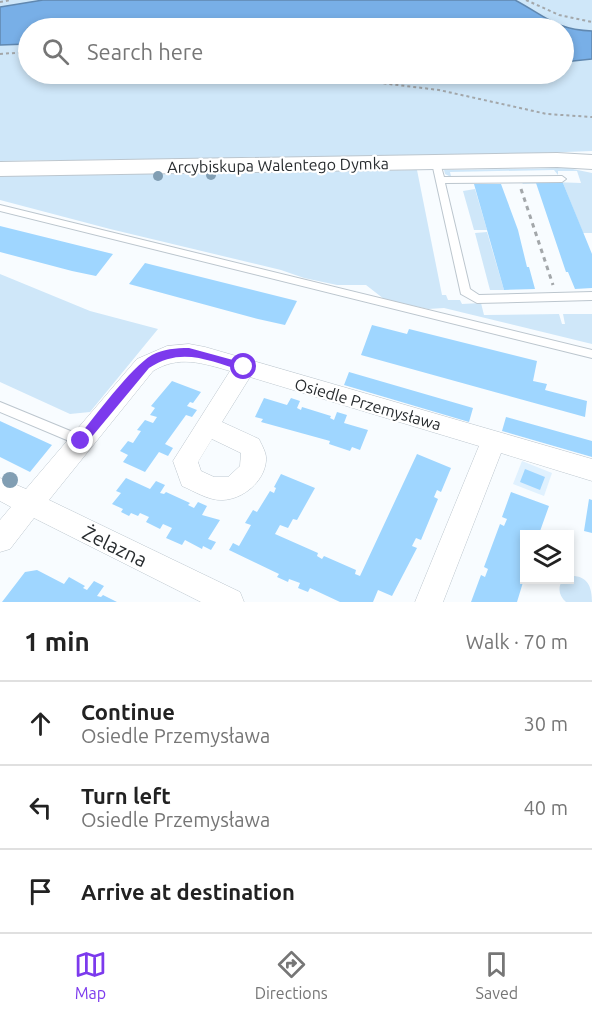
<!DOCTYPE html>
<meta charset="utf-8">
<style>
:root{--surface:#fff;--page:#f2f2f2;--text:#222;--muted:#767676;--line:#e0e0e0;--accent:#7c3aed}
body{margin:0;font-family:Ubuntu,sans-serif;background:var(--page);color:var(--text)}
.controls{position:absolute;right:18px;bottom:18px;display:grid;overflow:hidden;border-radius:0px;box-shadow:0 3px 9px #0003}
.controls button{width:54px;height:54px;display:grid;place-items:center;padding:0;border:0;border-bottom:2px solid var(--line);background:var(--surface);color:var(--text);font:30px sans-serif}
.stop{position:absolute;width:18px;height:18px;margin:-14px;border:4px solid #7c3aed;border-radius:50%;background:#fff}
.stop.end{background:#7c3aed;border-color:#fff;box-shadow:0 2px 6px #0008}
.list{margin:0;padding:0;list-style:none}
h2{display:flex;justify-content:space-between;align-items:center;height:78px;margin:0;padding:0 24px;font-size:26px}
h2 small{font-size:20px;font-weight:400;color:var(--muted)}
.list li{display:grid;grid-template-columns:39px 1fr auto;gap:18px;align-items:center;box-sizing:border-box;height:84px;padding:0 24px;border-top:2px solid var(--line)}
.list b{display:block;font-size:22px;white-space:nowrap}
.list p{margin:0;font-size:20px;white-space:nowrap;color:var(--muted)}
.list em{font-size:20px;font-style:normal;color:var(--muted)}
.icon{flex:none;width:33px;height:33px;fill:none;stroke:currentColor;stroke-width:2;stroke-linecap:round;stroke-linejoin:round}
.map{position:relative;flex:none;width:592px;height:602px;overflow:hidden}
.search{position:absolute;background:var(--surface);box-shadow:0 3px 9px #0003;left:18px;right:18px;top:18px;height:66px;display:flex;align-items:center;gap:15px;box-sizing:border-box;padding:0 21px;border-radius:33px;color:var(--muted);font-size:22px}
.sheet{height:330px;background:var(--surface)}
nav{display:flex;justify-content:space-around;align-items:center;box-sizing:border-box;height:84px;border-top:2px solid var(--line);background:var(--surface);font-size:16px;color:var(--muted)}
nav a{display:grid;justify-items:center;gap:3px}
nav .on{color:var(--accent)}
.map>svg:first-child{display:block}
</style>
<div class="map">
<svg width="592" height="602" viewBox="0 0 592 602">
<rect width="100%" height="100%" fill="#f8fcff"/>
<path fill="#e0f1fe" d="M522,461L552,473L544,496L513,484Z"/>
<path fill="#cfe7f9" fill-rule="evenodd" d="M0,0H592V151L487,155L0,161ZM28,28H564V74H28Z
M568,168L592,173V233H583L563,183L522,184L525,181L581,183L577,171H558V175L554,170L450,172L451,176H449L445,174L444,170Z
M417,170L442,295H446L448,300H460L462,304L481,303L484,315L559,314L562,324H565L563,314H592V344L444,308L428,309L384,299L366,285H337L304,278L281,270L110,229L0,200V176Z
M475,189L487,230H474L463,191Z
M487,232L504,290H490L475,233Z
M0,274L90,311L158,329L90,412L70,414L0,382Z
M570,576C587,575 592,586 592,602H566C559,596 557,587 563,580H570Z"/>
<path fill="#78afe7" stroke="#6088b0" stroke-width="1.5" d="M43,0H515C545,16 556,30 592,31V59L564,62V28H28V44L0,45V7Z"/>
<path fill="#9fd6ff" d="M536,183H563L592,254V288L575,289L568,272H566Z
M474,184H501L518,230L527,267H529L535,289L504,290Z
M0,226L113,254L96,276L72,271L0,252Z
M145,263L297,301L285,325L258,319L129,284Z
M372,325L407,334L409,329L537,361L533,381L547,384L545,390L587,401L585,417L361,355Z
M349,372L473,408L469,422L344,385Z
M172,381L201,392L193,403L190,402L187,406L197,410L192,417L186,415L165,444L173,448L168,456L159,452L145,472L123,462L128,455L120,451L128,441L133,443L141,431L137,430L145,420L153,423L157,417L150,415L155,408L151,406Z
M264,398L287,405L291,398L300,401L297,408L301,410L302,407L331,416L330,418L334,420L337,412L347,415L344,423L368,430L360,450L352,447L350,451L329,444L330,441L261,422L263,419L255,417Z
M506,417L592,441V457L502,431Z
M0,421L52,445L30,472L0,457Z
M417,454L451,468L441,492L437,490L434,497L438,499L421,540L416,538L412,546L417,548L392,596L378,590L373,602H340L310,588L308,592L298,588L300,583L289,579L288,582L277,577L279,574L229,550L233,543L239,546L251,525L245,523L253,510L257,512L270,491L274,493L276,488L274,487L281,474L315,488L297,520L293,519L288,528L280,525L275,534L318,553L317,556L322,559L324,556L356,570L355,574L360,576Z
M525,469L545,477L540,490L520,482Z
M126,478L150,489L156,481L165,485L160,493L164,494L166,492L190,503L188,505L194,508L198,502L207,506L202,515L220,520L208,539L216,542L211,550L203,546L202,549L185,540L182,545L166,538L172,528L163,524L160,529L146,522L149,517L140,513L138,516L131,513L129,516L121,512L123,509L112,504L121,493L116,491Z
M511,492L549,506L539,534H524V579L517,602H471L481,575L485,577L488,569L484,567L500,524L504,526L507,519L502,517Z
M589,499L592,500V533L584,531Z
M37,570L64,584L69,577L85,586L83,588L87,590L94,581L104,586L97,596L101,597L103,595L117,602H2L25,572Z"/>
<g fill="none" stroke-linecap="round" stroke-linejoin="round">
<g stroke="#bcc6ce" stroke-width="2">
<path id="lane" d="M436,160L440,163L444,177L562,176L566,179L562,182L445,183L470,289L479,295L592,292V300L477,303L461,294L432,163Z
M0,205L592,350V358L0,211Z
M0,402L85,437L87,441L85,445L81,446L0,412Z"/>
</g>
<g stroke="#bcc6ce" stroke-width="1">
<path id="street" d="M189,344L205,347L592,459V481L501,453L443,602H415L479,446L250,377L222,422L259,439C262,446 267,453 266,461C264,482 243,499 223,500C209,501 194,491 182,486L173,461L230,371C202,363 179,355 153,371L49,500L240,592L244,602H201L34,518L10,549L0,552V520L11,507L0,501V478L26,489L137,359L167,346ZM212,439L241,453L240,466L228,477H214L201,471L198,462Z"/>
</g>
<g stroke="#bcc6ce" stroke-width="2">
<path id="secondary" d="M557,153L592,155V169L557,167L0,176V162Z"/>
</g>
<path stroke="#a3a7aa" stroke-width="2" stroke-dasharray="3 3" stroke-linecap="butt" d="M526,0L559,15L592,22
M0,2L11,0
M0,54L28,52
M306,74L439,90L547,114L592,117
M377,74L381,83"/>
<path stroke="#a3a7aa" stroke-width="3" stroke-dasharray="4.5 4.5" stroke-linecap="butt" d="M521,189L553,285"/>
<use href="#lane" fill="#fff" fill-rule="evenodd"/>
<use href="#street" fill="#fff" fill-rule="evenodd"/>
<use href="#secondary" fill="#fff" fill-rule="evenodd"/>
</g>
<g fill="#819eb3">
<circle cx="211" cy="175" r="5"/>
<circle cx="158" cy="176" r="5"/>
<circle cx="10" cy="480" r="8"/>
</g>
<path fill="#7c3aed" d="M189,348L244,363L249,367L244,371C209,361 182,346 149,368L85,445H77V438C95,417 130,368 152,355C163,349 176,348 189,348Z"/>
<g text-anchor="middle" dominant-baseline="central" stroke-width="4.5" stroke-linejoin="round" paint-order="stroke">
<g font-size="16" fill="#282c2f" stroke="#fff">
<text transform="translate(278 165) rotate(-1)">Arcybiskupa Walentego Dymka</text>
<text transform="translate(368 404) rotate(16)">Osiedle Przemysława</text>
</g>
<g font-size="20" fill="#282c2f" stroke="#fff">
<text transform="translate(115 546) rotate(26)">Żelazna</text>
</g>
</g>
</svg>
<div class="controls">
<button><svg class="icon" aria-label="layers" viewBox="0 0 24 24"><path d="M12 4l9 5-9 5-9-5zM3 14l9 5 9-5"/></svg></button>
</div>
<div class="stop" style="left:244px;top:367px"></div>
<div class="stop end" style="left:81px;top:441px"></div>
<div class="search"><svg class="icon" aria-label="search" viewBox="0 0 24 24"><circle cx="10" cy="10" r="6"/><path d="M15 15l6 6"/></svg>Search here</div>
</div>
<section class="sheet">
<h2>1 min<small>Walk · 70 m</small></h2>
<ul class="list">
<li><svg class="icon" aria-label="ahead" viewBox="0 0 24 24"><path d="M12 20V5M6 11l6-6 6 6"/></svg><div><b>Continue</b><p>Osiedle Przemysława</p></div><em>30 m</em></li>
<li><svg class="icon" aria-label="left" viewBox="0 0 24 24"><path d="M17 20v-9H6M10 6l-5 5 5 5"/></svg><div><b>Turn left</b><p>Osiedle Przemysława</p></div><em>40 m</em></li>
<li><svg class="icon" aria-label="arrive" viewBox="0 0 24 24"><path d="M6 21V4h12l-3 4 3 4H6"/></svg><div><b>Arrive at destination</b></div></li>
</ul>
</section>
<nav>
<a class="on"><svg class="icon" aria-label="map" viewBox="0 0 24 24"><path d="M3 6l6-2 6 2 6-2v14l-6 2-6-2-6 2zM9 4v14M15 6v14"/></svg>Map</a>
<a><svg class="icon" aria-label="directions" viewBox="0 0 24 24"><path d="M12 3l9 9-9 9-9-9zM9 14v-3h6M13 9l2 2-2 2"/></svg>Directions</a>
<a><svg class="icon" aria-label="saved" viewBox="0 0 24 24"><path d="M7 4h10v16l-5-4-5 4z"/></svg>Saved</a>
</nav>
